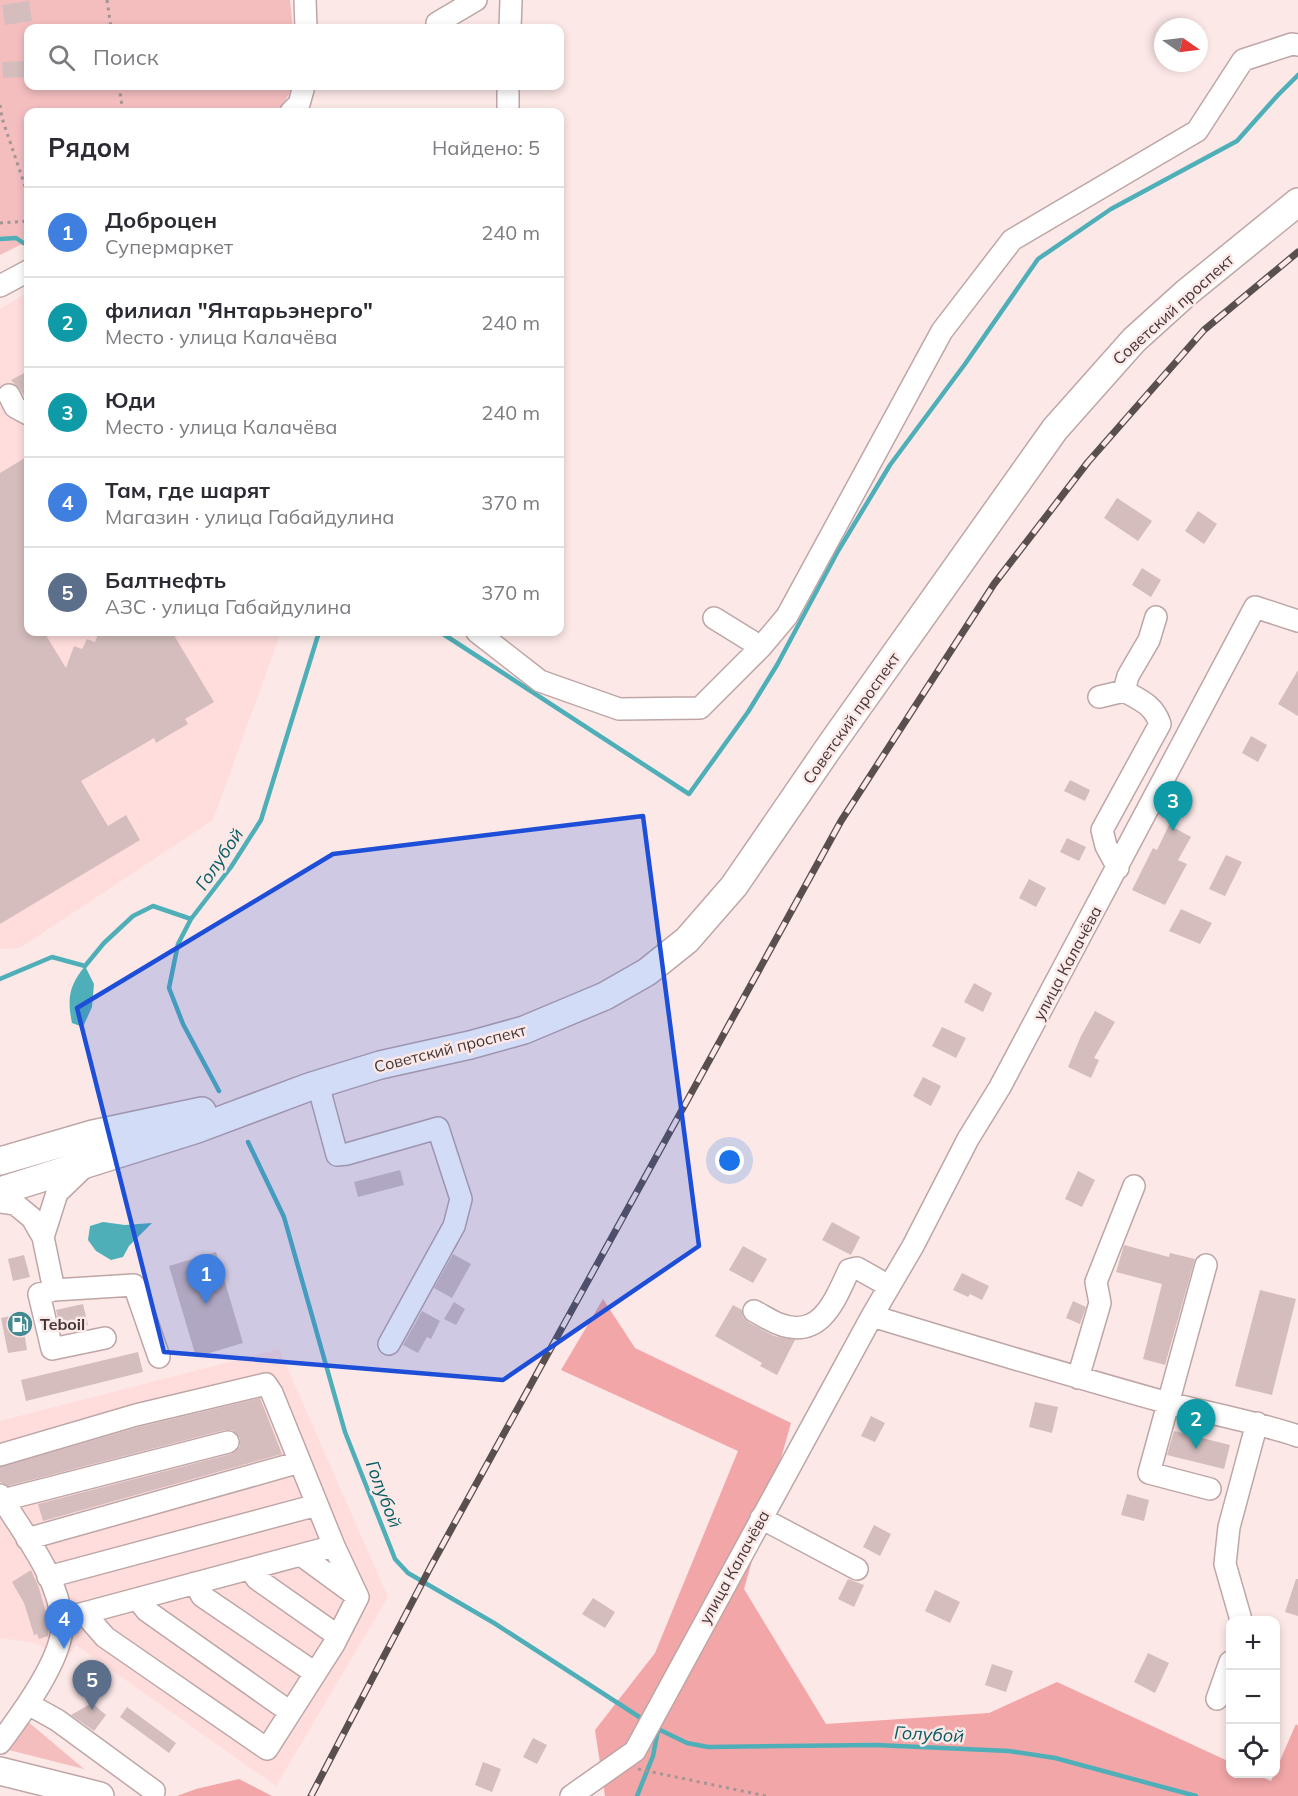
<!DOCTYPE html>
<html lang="ru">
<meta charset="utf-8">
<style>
:root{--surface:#fff;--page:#f7f7f7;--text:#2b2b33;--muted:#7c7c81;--line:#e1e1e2;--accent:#7c3aed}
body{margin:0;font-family:Mulish,sans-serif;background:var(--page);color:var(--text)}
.controls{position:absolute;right:18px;bottom:18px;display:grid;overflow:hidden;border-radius:12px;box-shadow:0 3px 9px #0003}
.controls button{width:54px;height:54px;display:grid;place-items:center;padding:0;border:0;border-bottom:2px solid var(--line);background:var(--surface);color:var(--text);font:30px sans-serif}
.compass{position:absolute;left:1154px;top:18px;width:54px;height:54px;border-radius:50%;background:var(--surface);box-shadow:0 3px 9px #0003;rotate:104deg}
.you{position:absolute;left:730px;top:1161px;width:21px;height:21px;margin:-15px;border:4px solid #fff;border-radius:50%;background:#1a73e8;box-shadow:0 0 0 9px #1a73e833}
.badge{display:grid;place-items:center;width:39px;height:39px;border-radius:50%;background:var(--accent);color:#fff;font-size:20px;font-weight:700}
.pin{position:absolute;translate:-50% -50px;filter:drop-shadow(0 2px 3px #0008)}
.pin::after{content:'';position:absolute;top:32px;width:21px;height:18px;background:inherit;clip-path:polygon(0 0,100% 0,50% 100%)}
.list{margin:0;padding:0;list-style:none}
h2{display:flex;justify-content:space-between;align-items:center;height:78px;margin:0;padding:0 24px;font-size:26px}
h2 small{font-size:20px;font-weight:400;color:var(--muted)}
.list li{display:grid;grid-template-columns:39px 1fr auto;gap:18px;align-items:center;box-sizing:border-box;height:90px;padding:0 24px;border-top:2px solid var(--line)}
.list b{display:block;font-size:22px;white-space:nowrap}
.list p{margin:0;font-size:20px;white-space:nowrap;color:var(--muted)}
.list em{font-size:20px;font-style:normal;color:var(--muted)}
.icon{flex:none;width:33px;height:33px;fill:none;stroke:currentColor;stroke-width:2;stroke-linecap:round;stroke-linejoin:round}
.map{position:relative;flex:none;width:1298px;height:1796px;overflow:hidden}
.search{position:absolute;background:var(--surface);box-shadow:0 3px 9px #0003;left:24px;top:24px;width:540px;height:66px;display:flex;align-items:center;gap:15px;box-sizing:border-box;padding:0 21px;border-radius:12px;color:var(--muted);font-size:22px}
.panel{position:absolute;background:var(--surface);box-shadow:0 3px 9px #0003;left:24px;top:108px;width:540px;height:528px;border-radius:12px}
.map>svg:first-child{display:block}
</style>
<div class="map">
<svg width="1298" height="1796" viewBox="0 0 1298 1796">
<rect width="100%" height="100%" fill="#fce8e7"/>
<path fill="#fdd" d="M28,292V632H281L213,820L20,948L0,949V309Z
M279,1349L388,1597L276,1786L76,1645L63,1663L36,1643L0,1638V1421Z"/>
<path fill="#f4bebf" d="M0,0H290L293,28H28V86H293L282,107L273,112H28V241L0,255Z
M26,1720L84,1769L5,1749Z"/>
<path fill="#f2a6a7" d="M603,1299L635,1348L791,1423L744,1589L826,1724L989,1713L1057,1682L1230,1762V1774H1255L1271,1781L1296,1724L1298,1726V1796H605L595,1730L655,1653L738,1451L561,1370Z
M239,1779L272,1796H177L196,1789Z"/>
<path fill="#4fafb8" d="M85,966L94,984L92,1007L83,1027L72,1023C67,998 69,986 85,966Z
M103,1222L125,1225L152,1223L129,1246L123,1257L111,1260L96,1251L88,1240L90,1226Z"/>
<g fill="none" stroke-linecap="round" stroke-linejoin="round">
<path stroke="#4fafb8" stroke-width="4.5" d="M0,239L16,238L28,246
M440,632L689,794L748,712L777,665L838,551L890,465L965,364L1038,259L1111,209L1237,141L1278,95L1298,75
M0,979L52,957L85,966L104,943L133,916L153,906L191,919
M219,1091L183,1024L169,988L178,944L191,919L231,867L261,820L319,632
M248,1142L284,1217L345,1432L395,1559L408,1573L494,1623L644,1720
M654,1727L687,1743L708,1747L876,1745L1009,1751L1055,1758L1196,1796
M637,1796L653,1756L658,1730"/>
</g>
<path fill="#d5bdbd" d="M29,1L32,21L5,25L2,5Z
M25,61V77L3,78L2,62Z
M28,371V400L25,398L20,389L11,380Z
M28,456V632H44L66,668L74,646L82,649L87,639L95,642L99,632L110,635L116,632H172L214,702L185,719L188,724L169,735L156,743L154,738L81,781L108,826L126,815L140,840L0,924V473Z
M1117,498L1152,521L1138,541L1104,518Z
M1198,511L1217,524L1204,544L1185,531Z
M1142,568L1161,580L1151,597L1132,585Z
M1298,670V716L1278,704Z
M1251,736L1267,745L1258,762L1242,753Z
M1070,780L1090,790L1085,801L1064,791Z
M1169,825L1191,837L1178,860L1187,864L1165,905L1132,890L1153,848L1157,850Z
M1067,838L1086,847L1079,861L1060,852Z
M1226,855L1242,862L1225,896L1209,889Z
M1029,879L1046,888L1036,907L1019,898Z
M1181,909L1212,923L1200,944L1169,931Z
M974,983L992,993L983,1012L964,1002Z
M1095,1011L1115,1022L1094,1058L1099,1060L1091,1078L1068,1067L1081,1036Z
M942,1027L966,1038L956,1058L932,1046Z
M923,1077L941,1086L931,1106L913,1096Z
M400,1170L404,1185L358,1197L354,1182Z
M1078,1171L1095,1180L1082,1207L1065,1199Z
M832,1222L860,1237L851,1255L822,1240Z
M1124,1245L1169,1257L1170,1253L1195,1259L1165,1365L1143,1359L1162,1284L1116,1272Z
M743,1246L767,1259L753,1283L729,1270Z
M216,1252L243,1343L196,1357L169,1266Z
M453,1254L471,1264L452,1298L434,1288Z
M24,1255L30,1277L13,1281L8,1259Z
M962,1273L989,1286L982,1300L970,1294L968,1297L953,1290Z
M1260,1290L1296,1299L1272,1395L1235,1386Z
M1073,1301L1086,1307L1080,1324L1066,1318Z
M454,1302L465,1309L456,1325L444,1319Z
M83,1304L88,1325L61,1331L56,1310Z
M733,1305L742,1310L743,1317L748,1322L774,1336L795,1340L777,1375L760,1366L762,1363L715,1336Z
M422,1311L440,1321L431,1339L427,1337L418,1353L403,1345Z
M21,1314L27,1350L8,1353L1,1318Z
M138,1352L143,1372L26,1401L21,1380Z
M260,1398L282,1454L43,1521L38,1504L231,1454L236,1451L240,1446V1438L232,1430H225L8,1486L0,1482V1467L139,1427Z
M1035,1402L1058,1407L1052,1433L1029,1427Z
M871,1416L885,1423L875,1442L861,1436Z
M1174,1431L1230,1445L1224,1469L1167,1455Z
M1127,1494L1149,1500L1144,1521L1121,1515Z
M874,1525L891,1534L880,1556L863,1547Z
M31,1570L39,1588L49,1623L48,1636L39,1639L37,1634L34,1635L24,1603L12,1582Z
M848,1579L864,1585L854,1607L838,1599Z
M1296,1579H1298V1616L1285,1612Z
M935,1590L960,1602L950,1623L925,1611Z
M593,1598L615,1612L605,1628L582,1614Z
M1148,1653L1169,1663L1155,1693L1134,1682Z
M992,1664L1013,1671L1006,1692L985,1685Z
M92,1703L106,1715L94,1731L71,1715Z
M127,1707L176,1743L169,1753L120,1717Z
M533,1738L547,1745L537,1764L523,1757Z
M483,1762L501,1769L492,1792L475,1785Z"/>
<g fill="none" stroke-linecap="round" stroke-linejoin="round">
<g stroke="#bea6a6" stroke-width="24">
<path id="minor" d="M305,0L306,28
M437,23L476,0
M510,28L511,0
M291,112L299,104L304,86
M508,112V86
M0,286L28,271
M9,395L15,407L28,414
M714,618L761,647
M477,632L540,681L619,709L700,708L761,647L787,616L942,331L1012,240L1197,131L1243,60L1292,44L1298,45
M1124,691L1128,676L1149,640L1156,617
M1099,697L1124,691C1140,700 1154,705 1160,724L1102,830L1106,846L1118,868
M318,1084L337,1155L347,1154L438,1128L461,1199L454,1226L389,1344
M0,1202L15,1204L32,1218L43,1237L54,1290L39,1294L52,1349L105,1338
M43,1237L57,1193L86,1165
M1206,1265L1149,1473L1210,1489
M54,1290L134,1285L159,1357
M754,1311C762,1315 771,1321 779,1324C821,1340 835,1300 849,1270L857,1268L889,1286
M872,1316C968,1345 1064,1374 1161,1401C1207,1413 1253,1421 1298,1436
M1078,1378L1100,1303L1096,1282L1134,1186
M0,1455L136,1415L266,1384L272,1393L334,1546L358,1597L334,1644L267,1749L105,1637L84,1613
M0,1495C23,1534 58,1575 62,1622C65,1656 20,1716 0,1743
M3,1500L228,1442
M761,1518L857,1569
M27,1539L300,1462
M301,1555L357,1596
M250,1569L257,1579L338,1636
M48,1577L317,1505
M195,1583L202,1596L315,1673
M137,1599L147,1611L290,1712
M62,1619L334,1546
M1241,1620L1225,1564L1229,1527L1257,1423
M1217,1699L1230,1662
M28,1704L57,1720L154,1791L153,1796
M571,1796L635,1751L872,1316L913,1246L968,1139L1000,1087L1255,607L1298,621"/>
</g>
<g stroke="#bea6a6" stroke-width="30">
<path id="major" d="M0,1161L93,1134L202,1111
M0,1191L197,1129L309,1087L380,1065L470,1045L524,1030L605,996L647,972L687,940L734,886L830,746L1055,429L1134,340L1186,293L1298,202
M0,1771L100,1796"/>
</g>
<path stroke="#a49494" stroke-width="3" stroke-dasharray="3 4.5" stroke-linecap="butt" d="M107,0L111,28
M119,86L123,112
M0,105L2,118L28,195
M0,223L28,221
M638,1769L766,1796"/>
<use href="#minor" stroke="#fff" stroke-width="21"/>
<use href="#major" stroke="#fff" stroke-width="27"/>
<g stroke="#5a4f4f" stroke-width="7">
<path id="rail" d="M311,1796L431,1566L841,821L994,584L1088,462L1204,330L1298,252"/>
</g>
<use href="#rail" stroke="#fce8e7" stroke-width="4.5" stroke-dasharray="14" stroke-linecap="butt"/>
</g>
<path fill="#1d4ed8" fill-opacity="0.2" stroke="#1d4ed8" stroke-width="4.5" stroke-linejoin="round" d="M643,816L699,1246L503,1380L164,1352L77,1008L333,854Z"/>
<defs>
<g id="fuel-disc" transform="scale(1.35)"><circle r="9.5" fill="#438a91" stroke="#fce8e7"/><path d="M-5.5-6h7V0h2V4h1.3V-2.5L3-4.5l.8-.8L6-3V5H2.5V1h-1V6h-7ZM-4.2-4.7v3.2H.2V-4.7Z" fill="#fff"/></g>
</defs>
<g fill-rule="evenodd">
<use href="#fuel-disc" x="20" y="1324"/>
</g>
<g text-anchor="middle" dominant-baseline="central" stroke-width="5" stroke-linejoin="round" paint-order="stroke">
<g font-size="16" fill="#403636" stroke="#fce8e7">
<text transform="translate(1173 309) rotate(-42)">Советский проспект</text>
<text transform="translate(851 718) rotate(-55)">Советский проспект</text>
<text transform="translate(1067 963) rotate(-62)">улица Калачёва</text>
<text transform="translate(450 1048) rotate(-14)">Советский проспект</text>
<text transform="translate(734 1567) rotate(-61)">улица Калачёва</text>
</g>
<g font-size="16" font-weight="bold" fill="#403636" stroke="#fce8e7" text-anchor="start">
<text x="40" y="1324">Teboil</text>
</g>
<g font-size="18" font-style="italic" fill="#045c62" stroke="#fce8e7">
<text transform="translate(219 859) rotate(-56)">Голубой</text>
<text transform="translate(384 1494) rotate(69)">Голубой</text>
<text transform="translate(929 1734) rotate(3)">Голубой</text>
</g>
</g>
</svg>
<div class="controls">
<button>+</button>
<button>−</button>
<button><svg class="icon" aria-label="locate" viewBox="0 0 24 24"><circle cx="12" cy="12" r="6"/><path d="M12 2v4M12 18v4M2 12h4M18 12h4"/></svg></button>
</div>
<svg class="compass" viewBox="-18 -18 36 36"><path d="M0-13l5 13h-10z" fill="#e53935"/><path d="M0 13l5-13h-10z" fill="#7c7c81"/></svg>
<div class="you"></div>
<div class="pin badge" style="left:206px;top:1304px;background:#3f7fe0">1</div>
<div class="pin badge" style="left:1196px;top:1449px;background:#0f9aa8">2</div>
<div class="pin badge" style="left:1173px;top:831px;background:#0f9aa8">3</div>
<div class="pin badge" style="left:64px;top:1649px;background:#3f7fe0">4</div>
<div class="pin badge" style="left:92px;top:1710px;background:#5c6f8a">5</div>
<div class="search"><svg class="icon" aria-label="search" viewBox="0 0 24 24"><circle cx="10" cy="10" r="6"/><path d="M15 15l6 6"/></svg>Поиск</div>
<section class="panel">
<h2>Рядом<small>Найдено: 5</small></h2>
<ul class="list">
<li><span class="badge" style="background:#3f7fe0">1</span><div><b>Доброцен</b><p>Супермаркет</p></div><em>240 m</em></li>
<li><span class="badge" style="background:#0f9aa8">2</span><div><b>филиал &quot;Янтарьэнерго&quot;</b><p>Место · улица Калачёва</p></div><em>240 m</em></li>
<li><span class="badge" style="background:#0f9aa8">3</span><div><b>Юди</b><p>Место · улица Калачёва</p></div><em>240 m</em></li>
<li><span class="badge" style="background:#3f7fe0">4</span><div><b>Там, где шарят</b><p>Магазин · улица Габайдулина</p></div><em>370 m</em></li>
<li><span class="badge" style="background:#5c6f8a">5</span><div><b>Балтнефть</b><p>АЗС · улица Габайдулина</p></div><em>370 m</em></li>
</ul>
</section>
</div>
